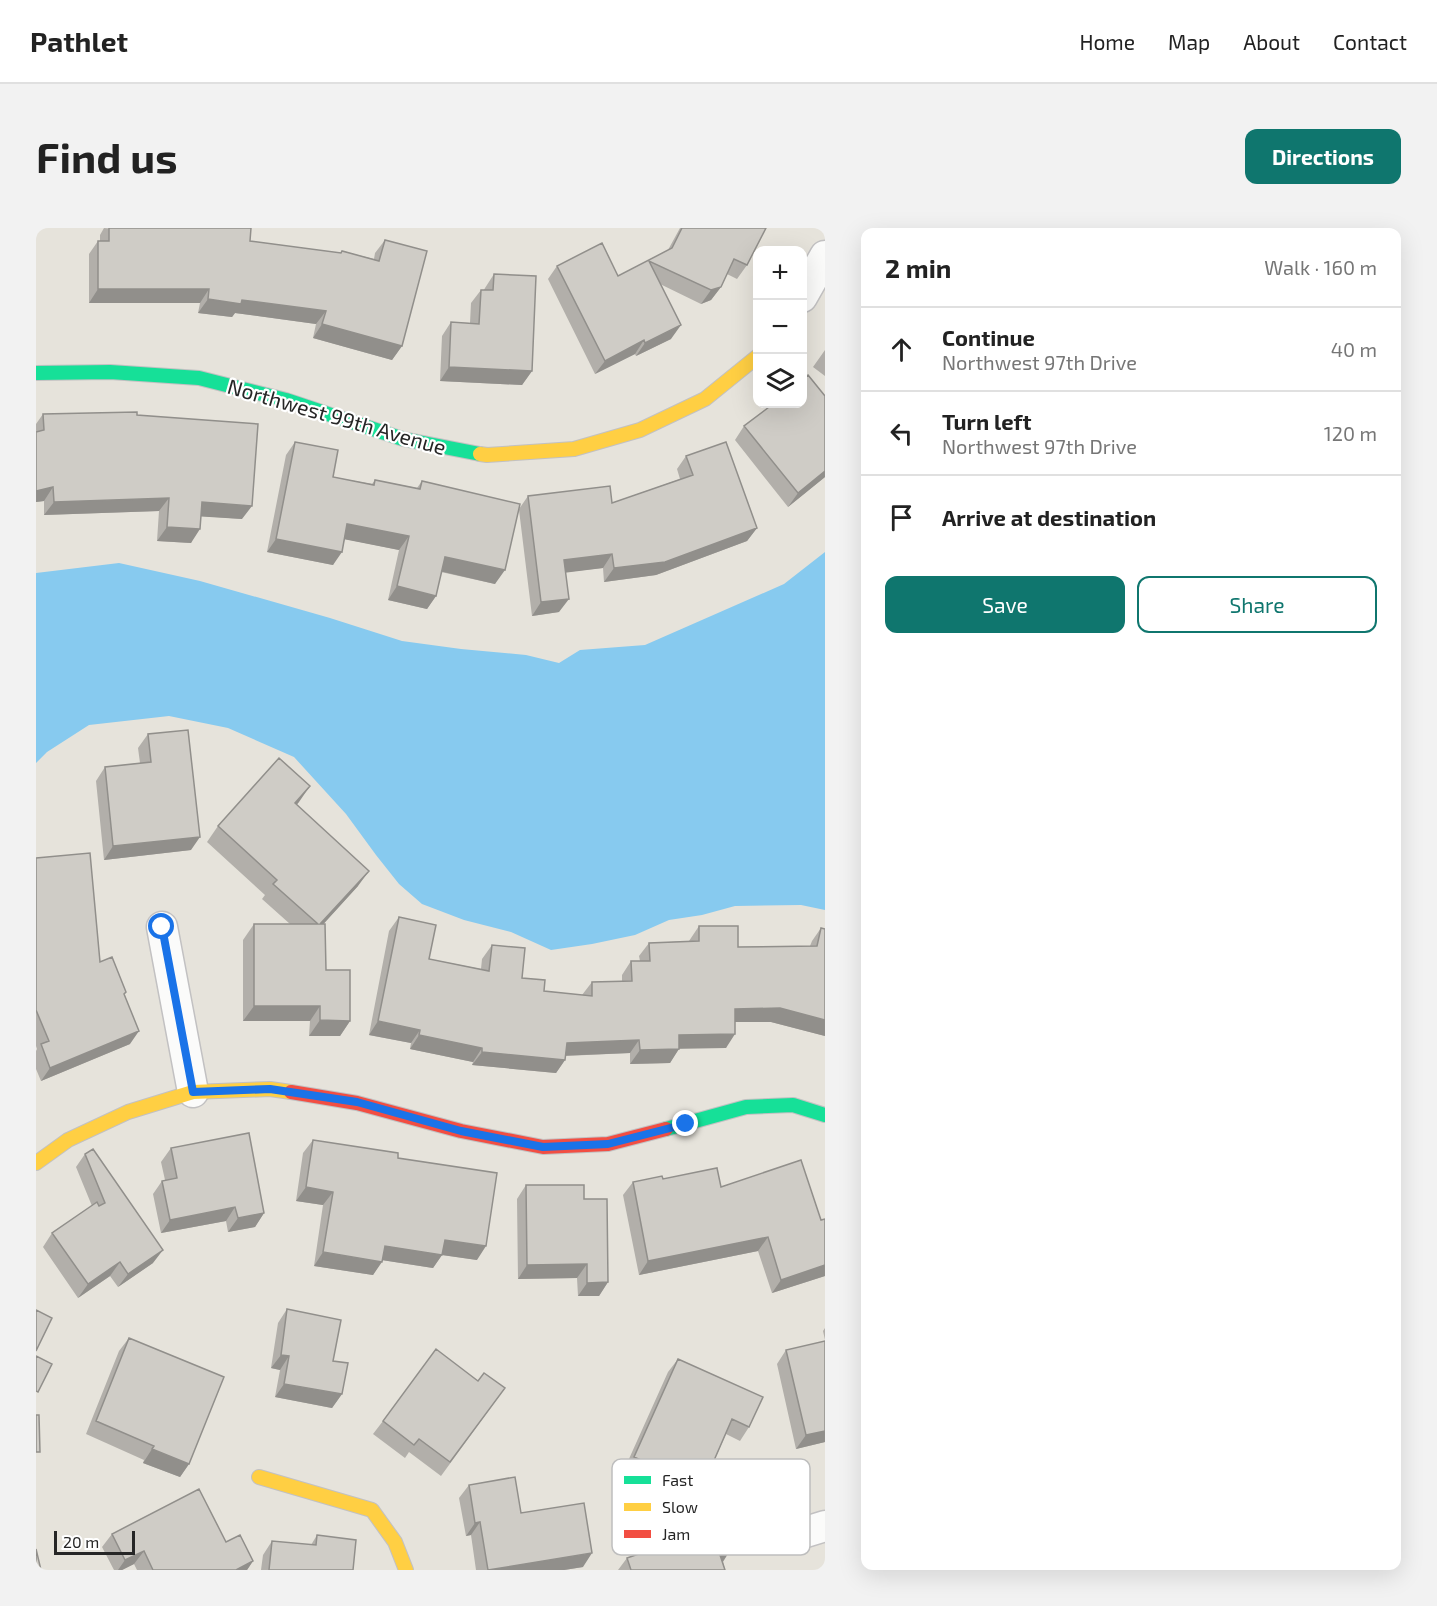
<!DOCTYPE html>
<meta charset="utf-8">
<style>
:root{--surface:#fff;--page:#f2f2f2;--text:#222;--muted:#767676;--line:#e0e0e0;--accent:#0f766e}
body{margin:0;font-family:"Exo 2",sans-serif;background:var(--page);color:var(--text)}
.controls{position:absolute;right:18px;top:18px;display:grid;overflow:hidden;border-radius:12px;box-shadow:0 6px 24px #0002}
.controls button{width:54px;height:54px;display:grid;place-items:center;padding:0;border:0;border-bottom:2px solid var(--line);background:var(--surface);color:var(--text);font:30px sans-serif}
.scale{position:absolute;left:18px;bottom:15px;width:81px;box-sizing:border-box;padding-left:6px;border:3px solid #262626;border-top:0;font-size:16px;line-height:21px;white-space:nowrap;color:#262626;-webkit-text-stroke:4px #fff;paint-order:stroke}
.stop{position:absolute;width:18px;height:18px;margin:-14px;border:4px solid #1a73e8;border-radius:50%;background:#fff}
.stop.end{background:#1a73e8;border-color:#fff;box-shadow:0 2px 6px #0008}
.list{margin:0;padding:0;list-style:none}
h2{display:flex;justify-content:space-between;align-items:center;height:78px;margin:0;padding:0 24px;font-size:26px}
h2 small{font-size:20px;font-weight:400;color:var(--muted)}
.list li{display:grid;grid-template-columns:39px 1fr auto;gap:18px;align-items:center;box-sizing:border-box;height:84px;padding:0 24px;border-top:2px solid var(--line)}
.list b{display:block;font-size:22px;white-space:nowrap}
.list p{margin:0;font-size:20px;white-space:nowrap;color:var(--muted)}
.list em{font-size:20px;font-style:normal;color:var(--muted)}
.actions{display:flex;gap:12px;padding:18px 24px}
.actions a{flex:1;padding:14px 0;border:2px solid var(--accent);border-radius:12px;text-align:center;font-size:21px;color:var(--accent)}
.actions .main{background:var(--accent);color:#fff}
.icon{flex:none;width:33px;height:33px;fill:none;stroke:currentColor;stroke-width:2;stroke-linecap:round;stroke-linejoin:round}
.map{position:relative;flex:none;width:789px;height:1342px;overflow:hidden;border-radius:12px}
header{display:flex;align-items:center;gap:36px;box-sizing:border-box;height:84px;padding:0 30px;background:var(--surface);border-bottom:2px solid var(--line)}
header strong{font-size:28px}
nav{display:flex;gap:33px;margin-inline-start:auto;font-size:21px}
.intro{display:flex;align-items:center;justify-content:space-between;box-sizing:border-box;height:144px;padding:0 36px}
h1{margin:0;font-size:42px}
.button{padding:15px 27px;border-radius:12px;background:var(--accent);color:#fff;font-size:21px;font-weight:700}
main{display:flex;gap:36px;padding:0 36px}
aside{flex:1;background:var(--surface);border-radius:12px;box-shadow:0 6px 24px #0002}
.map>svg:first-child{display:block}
</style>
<header>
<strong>Pathlet</strong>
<nav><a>Home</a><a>Map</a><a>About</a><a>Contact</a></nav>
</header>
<div class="intro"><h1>Find us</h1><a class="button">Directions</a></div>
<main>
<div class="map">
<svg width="789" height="1342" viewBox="0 0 789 1342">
<rect width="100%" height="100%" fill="#e6e3db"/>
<path fill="#87caef" d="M789,324V682L765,677L699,678L666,687L633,692L599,707L556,716L515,722L475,704L428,692L386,676L363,656L340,627L310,586L258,529L192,500L133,488L53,497L11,524L0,535V345L83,335L164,353L294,390L366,413L425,421L490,427L523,435L544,422L609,417L748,356Z"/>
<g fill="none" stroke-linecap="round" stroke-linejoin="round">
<g stroke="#c2c1c2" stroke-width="33">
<path id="street" d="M766,69L789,28
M126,699L157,864
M760,1307L789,1298"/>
</g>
<g stroke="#c2c1c2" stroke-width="16">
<path id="fast" d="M0,145L74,144L163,150L250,172L367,211L444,226
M630,901L710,879L757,877L789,887"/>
</g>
<g stroke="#c2c1c2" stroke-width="16">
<path id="slow" d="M444,226L451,227L538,221L604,202L669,171L722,128
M0,935L32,912L92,884L157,864L234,861L255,864
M223,1249L336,1282L359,1314L370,1342"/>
</g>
<g stroke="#c2c1c2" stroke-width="16">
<path id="jam" d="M255,864L321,875L425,903L507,919L572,916L630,901"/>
</g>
<use href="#street" stroke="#fbfbfa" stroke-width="30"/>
<use href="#fast" stroke="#16e098" stroke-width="14"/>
<use href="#slow" stroke="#ffcf43" stroke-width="14"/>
<use href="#jam" stroke="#f24e42" stroke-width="14"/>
</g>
<path fill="#b2afaa" d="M68,0L214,13L305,25L306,23L338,31L339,25L349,12L366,118L356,132L277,110L280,96L199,85L196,89L162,85L164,75H53V26L62,13H64V7Z
M644,0H730L711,37L701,51L691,46L685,59L675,72L665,76L624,56L635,111L600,128L599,126L559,146L512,51L521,38L582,48L632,22Z
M458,46L496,143L486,157L404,153L406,108L415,94L434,95L435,75L445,62H448L449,60Z
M789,122V148L777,139Z
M789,168V249L752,279L699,212L708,198Z
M7,186L101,187L206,291L165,288L155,315L121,313L123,283L8,287V273L0,274V196Z
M259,214L297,249L336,256L339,252L381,260L386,253L483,281L492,268L576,275L644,251L641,241L650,228L721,300L711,313L620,347L568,354L567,340L530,344L523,384L496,388L483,282L459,356L405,344L400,368L391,381L352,372L363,322L309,311L297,337L231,324L250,227Z
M112,506L155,622L68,632L60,553L69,539L104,535L102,520Z
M263,574L260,577L322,658L287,696L290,742L314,793L304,808H273L274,793H207V712L218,696H254L226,671L229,667L171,614L182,598Z
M0,630L64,734L89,767L94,816L5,853L0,841V823L1,821L0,818Z
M363,689L393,731L445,741L446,731L456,717L486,750L508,763L546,767L556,754L586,753V747L595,733H604L603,728L613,715L653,713L663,698L702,719L774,718L776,713L785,700L789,701V808L735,794H699L690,820H643L634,835L594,836V825L529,828V832L520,845L436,837L437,834L374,821L375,815L333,807L353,703Z
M277,912L362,930L441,1032L406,1027L397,1040L346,1032L337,1047L278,1038L287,977L260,973L267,925Z
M135,920L228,985L219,999L192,1004L190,993L125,1005L117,966L126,953L129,952L125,934Z
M49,926L117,1035L82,1059L74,1048L42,1070L7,1019L16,1005L56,978L40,939Z
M627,951L685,959L785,992L789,991V1048L736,1065L722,1023L603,1047L587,967L597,954Z
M490,957L572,1054L563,1068H542L541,1050L482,1051L481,971Z
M251,1081L297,1133L306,1166L296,1180L239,1169L244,1142L235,1140L242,1095Z
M789,1100V1112L787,1103Z
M93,1110L153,1236L144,1249L107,1235L108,1232L50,1206L83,1123Z
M750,1122L789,1214L760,1221L741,1136Z
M642,1131L713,1199L704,1213L690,1206L666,1260L656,1273L588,1242L632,1144Z
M442,1153L469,1160L405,1248L373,1224L369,1230L337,1206L347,1193Z
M433,1257L485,1285L547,1339L528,1342H440L435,1307L430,1308L423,1270Z
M646,1292L693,1324L687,1334L689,1342H582L591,1330L639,1314L636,1305Z
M76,1306L190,1314L217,1333L211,1342H101L98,1336L86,1342H78L66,1319Z
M281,1307L317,1342H225L227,1327L236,1313L275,1317Z"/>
<path fill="#918f8b" d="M685,59L675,72L665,76L675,62Z
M62,61H173L164,75H53Z
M172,71L206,72L290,83L280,96L199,85L196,89L162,85Z
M286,96L366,118L356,132L277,110Z
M645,97L635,111L600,128L609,115Z
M608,112L599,126L559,146L569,133Z
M413,139L496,143L486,157L404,153Z
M789,243V249L752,279L762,265Z
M17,259L8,273L0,274V263Z
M133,270L123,283L8,287L18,274Z
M166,274L216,278L206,291L157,288Z
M311,296L373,308L363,322L302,310Z
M131,299L164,301L155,315L121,313Z
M721,300L711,313L620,347L568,354L578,340Z
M240,311L306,324L297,337L231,324Z
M576,326L567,340L519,346L528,332Z
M409,329L469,342L459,356L399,342Z
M361,358L400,368L391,381L352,372Z
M533,371L523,384L496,388L505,374Z
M274,558L263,574L248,591L259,575Z
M164,609L155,622L68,632L77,618Z
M333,643L322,658L273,712L284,696Z
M218,778H284L274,793H207Z
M744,780L789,792V808L735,794H690L699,781Z
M284,792L314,793L304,808H273Z
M342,793L384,802L375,815L333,807Z
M103,803L94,816L5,853L14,840Z
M699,806L690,820L633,821L643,807Z
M383,807L446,820L437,834L374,821Z
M603,812L594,825L521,828L531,815Z
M643,821L634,835L594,836L604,822Z
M446,824L529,832L520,845L436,837Z
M270,959L297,964L287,977L260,973Z
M199,979L190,993L125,1005L134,992Z
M228,985L219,999L192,1004L202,990Z
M732,1009L722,1023L603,1047L612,1033Z
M409,1012L450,1018L441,1032L406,1027L397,1040L339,1031L349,1018Z
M127,1022L117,1035L82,1059L92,1046Z
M287,1024L346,1034L337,1047L278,1038Z
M84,1034L74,1048L42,1070L52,1056Z
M551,1036L541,1050L482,1051L491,1037Z
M789,1037V1048L736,1065L745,1052Z
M572,1054L563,1068H542L551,1055Z
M245,1127L253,1128L244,1142L235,1140Z
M248,1156L306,1166L296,1180L239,1169Z
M789,1203V1214L760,1221L770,1207Z
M116,1221L153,1236L144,1249L107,1235Z
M444,1294L435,1307L430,1308L439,1295Z
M108,1323L98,1336L86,1342H82L89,1332Z
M693,1324L684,1338V1327Z
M556,1325L547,1339L528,1342H453Z
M217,1333L211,1342H200Z"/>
<path fill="#cfccc6" stroke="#918f8b" stroke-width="1.5" d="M73,0H215L214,13L305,25L306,23L343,33L349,12L391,23L366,118L286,96L290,83L206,72L205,76L172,71L173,61H62V13H73Z
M646,0H730L711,37L698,31L685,59L675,62L613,33L645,97L609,115L608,112L569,133L521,38L566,15L582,48L636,20Z
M458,46L500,48L496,143L413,139L415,94L443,96L445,62H457Z
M772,147L789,168V243L762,265L708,198L737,176H766V152Z
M101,184V187L222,196L216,278L166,274L164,301L131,299L133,270L18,274L17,259L0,263V204L8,202L7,186Z
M259,214L302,222L297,249L338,257L339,252L384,261L386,253L484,276L469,342L409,329L400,368L361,358L373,308L311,296L306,324L240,311Z
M690,214L721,300L629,334L578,340L576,326L528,332L533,371L505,374L492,268L574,258L576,275L657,247L650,228Z
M152,502L164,609L77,618L69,539L115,534L112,506Z
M243,530L274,558L259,575L333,643L284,696H289L290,742H314V793L284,792V778H218V696H282L237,656L241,652L182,598Z
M54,625L64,734L76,729L90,764L88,766L103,803L14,840L5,816L13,813L0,782V630Z
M363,689L400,697L393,731L453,743L456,717L489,720L486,750L509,752L508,763L556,768V754L596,753L595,733H614L613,715L663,713V698H702V719L781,718L785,700L789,701V792L744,780L699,781V806L643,807V821L604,822L603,812L531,815L529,832L446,824V820L383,807L384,802L342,793Z
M213,905L228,985L202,990L199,979L134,992L126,953L141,950L135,920Z
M277,912L362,925V930L461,945L450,1018L409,1012L406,1027L349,1018L346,1034L287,1024L297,964L270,959Z
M57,921L127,1022L92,1046L84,1034L52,1056L16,1005L61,974L63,978L69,975L49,926Z
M765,932L785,992L789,991V1037L745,1052L732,1009L612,1033L597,954L626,948L627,951L681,940L685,959Z
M490,957H548V971H571L572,1054L551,1055V1036L491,1037Z
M251,1081L305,1092L297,1133L312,1135L306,1166L248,1156L253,1128L245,1127Z
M0,1082L16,1090L0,1123Z
M93,1110L188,1149L153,1236L116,1221L118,1218L60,1193Z
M789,1113V1203L770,1207L750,1122Z
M400,1121L442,1153L448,1145L469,1160L414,1234L383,1211L378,1217L347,1193Z
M0,1128L16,1136L2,1164L0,1163Z
M642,1131L727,1169L713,1199L696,1191L666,1260L598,1229Z
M0,1187H3L4,1224H0Z
M479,1249L485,1285L548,1275L556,1325L452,1342L444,1294L439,1295L433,1257Z
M163,1261L190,1314L204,1307L217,1333L200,1342H117L108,1323L89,1332L76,1306Z
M679,1280L693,1324L684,1327L689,1342H595L591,1330L652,1309L646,1292Z
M281,1307L320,1312L317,1342H233L236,1313L280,1317Z
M0,1321L5,1342H0Z"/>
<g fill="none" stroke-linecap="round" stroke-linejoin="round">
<path stroke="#1a73e8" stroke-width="8" d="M126,699L157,864L234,861L321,874L425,903L507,919L572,916L650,896"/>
</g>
<g text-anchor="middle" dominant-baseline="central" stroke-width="4.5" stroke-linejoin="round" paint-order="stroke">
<g font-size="21" fill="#262626" stroke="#fff">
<text transform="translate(301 188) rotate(16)">Northwest 99th Avenue</text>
</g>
</g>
<rect x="576" y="1231" width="198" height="96" rx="9" fill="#fff" stroke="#bebebe" stroke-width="1.5"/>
<rect x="588" y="1248" width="27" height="8" fill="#16e098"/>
<rect x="588" y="1275" width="27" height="8" fill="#ffcf43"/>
<rect x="588" y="1302" width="27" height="8" fill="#f24e42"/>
<g font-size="16" fill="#262626">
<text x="626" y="1258">Fast</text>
<text x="626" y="1285">Slow</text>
<text x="626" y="1312">Jam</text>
</g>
</svg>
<div class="controls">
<button>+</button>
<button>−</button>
<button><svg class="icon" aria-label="layers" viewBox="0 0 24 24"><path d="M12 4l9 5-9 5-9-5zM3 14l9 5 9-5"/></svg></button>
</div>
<div class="scale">20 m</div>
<div class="stop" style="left:126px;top:699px"></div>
<div class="stop end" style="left:650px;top:896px"></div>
</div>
<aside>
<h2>2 min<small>Walk · 160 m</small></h2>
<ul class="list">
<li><svg class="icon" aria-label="ahead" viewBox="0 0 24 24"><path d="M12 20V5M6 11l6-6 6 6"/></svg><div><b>Continue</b><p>Northwest 97th Drive</p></div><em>40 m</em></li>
<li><svg class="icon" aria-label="left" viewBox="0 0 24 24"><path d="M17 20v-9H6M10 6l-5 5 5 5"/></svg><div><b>Turn left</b><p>Northwest 97th Drive</p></div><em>120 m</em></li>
<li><svg class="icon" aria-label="arrive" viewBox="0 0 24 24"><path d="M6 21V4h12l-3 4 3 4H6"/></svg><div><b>Arrive at destination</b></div></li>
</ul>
<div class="actions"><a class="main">Save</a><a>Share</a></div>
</aside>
</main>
